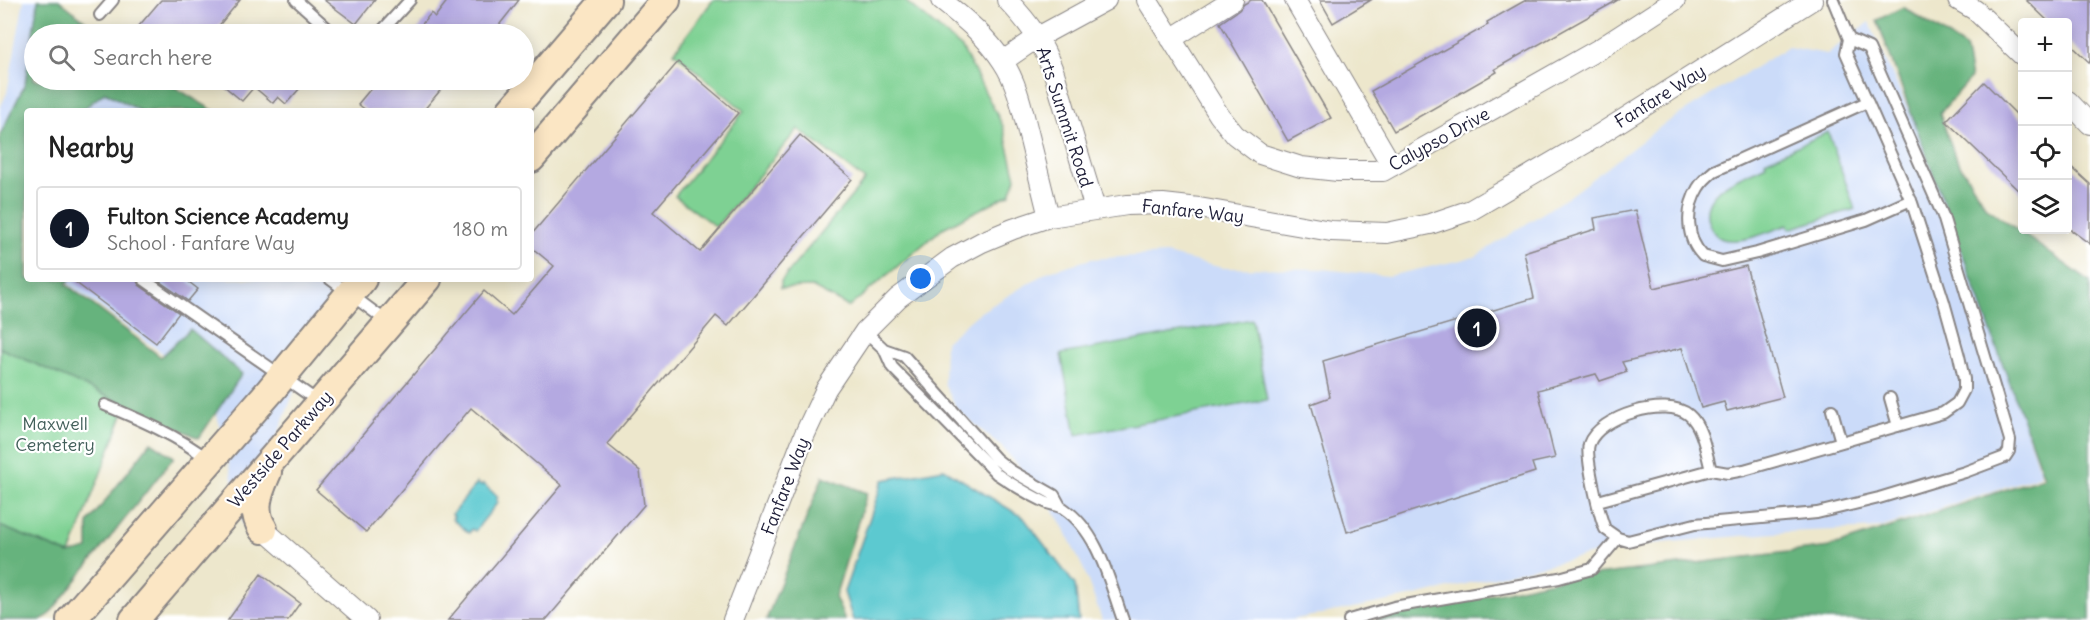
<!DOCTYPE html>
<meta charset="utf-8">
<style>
:root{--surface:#fff;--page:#f2f2f2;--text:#222;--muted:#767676;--line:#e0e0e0;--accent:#111827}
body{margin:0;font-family:Delius,sans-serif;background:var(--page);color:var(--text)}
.controls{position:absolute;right:18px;top:18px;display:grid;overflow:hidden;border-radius:6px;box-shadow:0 3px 15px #0003}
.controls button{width:54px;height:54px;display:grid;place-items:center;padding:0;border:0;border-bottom:2px solid var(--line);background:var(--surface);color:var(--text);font:30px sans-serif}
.you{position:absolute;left:921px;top:279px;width:21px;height:21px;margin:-15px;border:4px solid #fff;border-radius:50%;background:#1a73e8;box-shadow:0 0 0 9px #1a73e833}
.badge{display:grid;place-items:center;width:39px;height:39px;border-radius:50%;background:var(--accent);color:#fff;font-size:20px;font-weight:700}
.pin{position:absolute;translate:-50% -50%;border:3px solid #fff;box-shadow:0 2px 6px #0006}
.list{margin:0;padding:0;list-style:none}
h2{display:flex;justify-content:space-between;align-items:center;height:78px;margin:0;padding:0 24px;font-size:26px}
h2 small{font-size:20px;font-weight:400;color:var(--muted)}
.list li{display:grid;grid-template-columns:39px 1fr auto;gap:18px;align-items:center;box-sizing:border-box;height:84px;margin:0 12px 12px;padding:0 12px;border:2px solid var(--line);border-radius:6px}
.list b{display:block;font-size:22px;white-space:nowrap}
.list p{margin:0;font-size:20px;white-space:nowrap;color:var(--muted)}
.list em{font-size:20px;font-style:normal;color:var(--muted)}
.icon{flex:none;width:33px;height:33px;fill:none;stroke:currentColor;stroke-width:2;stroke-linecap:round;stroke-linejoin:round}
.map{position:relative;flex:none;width:2090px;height:620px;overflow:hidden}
.search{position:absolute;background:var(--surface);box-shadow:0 3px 15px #0003;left:24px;top:24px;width:510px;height:66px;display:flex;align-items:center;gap:15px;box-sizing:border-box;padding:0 21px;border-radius:33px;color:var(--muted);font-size:22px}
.panel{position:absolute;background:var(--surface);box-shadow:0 3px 15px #0003;left:24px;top:108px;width:510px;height:174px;border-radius:6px}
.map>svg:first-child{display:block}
</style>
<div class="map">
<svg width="2090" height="620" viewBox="0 0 2090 620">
<rect width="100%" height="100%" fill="#fff"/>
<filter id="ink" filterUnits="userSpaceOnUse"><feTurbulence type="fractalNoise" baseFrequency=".0167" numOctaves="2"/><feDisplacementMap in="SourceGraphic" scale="12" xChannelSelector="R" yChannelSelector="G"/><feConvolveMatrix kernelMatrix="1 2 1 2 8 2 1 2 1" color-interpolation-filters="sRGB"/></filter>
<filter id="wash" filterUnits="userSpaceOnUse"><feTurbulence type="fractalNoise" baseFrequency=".008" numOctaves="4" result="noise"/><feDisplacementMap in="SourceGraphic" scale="24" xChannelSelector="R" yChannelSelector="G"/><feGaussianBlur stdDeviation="1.35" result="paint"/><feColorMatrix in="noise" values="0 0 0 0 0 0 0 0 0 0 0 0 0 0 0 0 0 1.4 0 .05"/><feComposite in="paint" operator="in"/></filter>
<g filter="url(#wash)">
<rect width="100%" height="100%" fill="#ede7cc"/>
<path fill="#cbdbf9" d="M24,0H40L34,34V80H128L163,111H27L0,233V108L7,93Z
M1869,22L1946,194L2041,475L1880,528L1786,532L1626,546L1419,595L1291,620H1102L1084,570L1060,520L1036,486L1003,448L957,410L944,383L945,342L979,313L1049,271L1091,259L1166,254L1223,268L1322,269L1388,276L1475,257L1568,197L1664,124L1788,47L1827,54Z
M62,279H337L243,526L211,389Z"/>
<path fill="#7ed193" stroke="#507a67" stroke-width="1.5" d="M713,0H904L962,48L1003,126L1016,178L1010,194L943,228L849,307L812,287L781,288V281L865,180L798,129L716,227L675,196L744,111L674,52Z
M1828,132L1855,209L1789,229L1788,225C1770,231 1748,242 1729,240C1719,240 1713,234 1709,224C1696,190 1742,177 1766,165L1765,161Z
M1252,319L1267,400L1076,435L1061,354Z
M0,348L127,404L70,554L0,526Z"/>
<path fill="#66b37d" stroke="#446a5c" stroke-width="1.5" d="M38,0H59L102,34H34V80H163L214,111H140L105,92L81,111H27V279H71L66,284L161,357L190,329L242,374L199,438L0,348V135L25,84Z
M1903,7L1965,47L1971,78L1940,113L1955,157L1986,207L2090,282V620H1374L1561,579L1830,547L2044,477L1877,20Z
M151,442L174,457L48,616L40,620H0V526L69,554L88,549V523Z
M823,476L867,493L835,597L845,620H766Z"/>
<path fill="#5cc9d0" stroke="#3f7686" stroke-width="1.5" d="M944,469L1024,518L1075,585L1079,620H853L844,592L883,480Z
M477,483L481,486L483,484L498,497L496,500L498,502L475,531L472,529L469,533L452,519L454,517L452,514Z"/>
<g id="blocks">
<path fill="#b4a9e1" d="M161,0H240L212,34H132Z
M324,0H375L356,24Z
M448,0H519L492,34H414L431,13L435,17Z
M1251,0H1262L1331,118L1288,141L1220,23L1239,10L1244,4Z
M1320,0H1371L1333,23Z
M1526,0H1618L1495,69L1497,72L1394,131L1371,91L1488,25L1487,22Z
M2026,0H2090V63L2067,41V22H2049Z
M678,62L738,113L653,212L700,252L800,135L852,179L728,326L716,316L607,444L640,471L644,505L546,620H448L562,485L471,408L366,532L316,490L484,291L512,315L554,266L531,247V235Z
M217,80H294L292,82L300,88L286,104L278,97L273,103L254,87L242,101Z
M378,80H449L423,111H367L358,104Z
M1984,82L2022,120V194L1946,121Z
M2067,163L2090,184V244L2067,227Z
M1635,210L1654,288L1746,266L1783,397L1727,411L1724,402L1701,408L1682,348L1622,362L1627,372L1600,381L1596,374L1538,390L1555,458L1532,463L1535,472L1347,532L1311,404L1330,397L1323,361L1534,298L1524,252L1596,229L1594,218Z
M71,279H136L139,285L179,313L156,343Z
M156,279H185L198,289L188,301Z
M261,574L300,603L288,620H228Z"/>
</g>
</g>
<g filter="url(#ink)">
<use href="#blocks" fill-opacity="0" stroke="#888484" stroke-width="1.5"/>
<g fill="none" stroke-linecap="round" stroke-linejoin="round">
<g stroke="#888484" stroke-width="14">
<path id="lane" d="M296,0L334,34
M100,15L113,0
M379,34L410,0
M1867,102L1714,171C1708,176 1702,181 1698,188C1685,209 1686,239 1703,256L1722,261L1757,253L1866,220L1911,200
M143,279L319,402
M330,279L389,323
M865,331L884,349L892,367L997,474C1013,485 1028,494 1045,502C1051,505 1057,505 1063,508C1099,532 1109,581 1123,620
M884,349L904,356L996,459L1010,470L1054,495L1060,506
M1890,398L1898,426
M105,405C141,420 178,436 209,460
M1832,410L1841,442
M1711,470C1706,453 1703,427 1689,415C1666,396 1599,416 1589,444C1585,456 1599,514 1605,529L1618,538L1628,541L1695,524L1817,513L1879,498L1965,472L2005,457L2009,451L2010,440L1943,216L1869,48L1849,39
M1598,501L1711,470L1728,473L1744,470L1943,413L1957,403L1964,390V379L1959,356L1944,302L1912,203L1846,53L1849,39L1833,0
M1349,620L1394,607L1559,578L1592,569L1618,538"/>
</g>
<g stroke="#888484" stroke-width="22">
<path id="street" d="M941,0C964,18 988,38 1003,62C1017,83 1022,108 1028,132C1035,160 1042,188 1049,217
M1007,0C1031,25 1041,40 1054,73L1095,209
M1147,0L1219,115L1235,135L1260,154L1301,167L1338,171H1383L1601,48L1675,0
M1295,0L1392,166
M1958,0L1975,10L2022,55
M1171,39L1233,0
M1003,61L1038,37L1106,0
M2068,101L2090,124
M263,529L367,620
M733,620L804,436L826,389L865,331L898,298L952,258L982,242L1013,229L1049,217L1127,205L1163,204L1199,208L1331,231L1387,233L1430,224L1471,210L1589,141L1812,0"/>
</g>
<g stroke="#888484" stroke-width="32">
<path id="secondary" d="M511,111L606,0
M531,158L666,0
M263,529C250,509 259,491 267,472
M71,620L270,391L362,279
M134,620L427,279"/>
</g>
<use href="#lane" stroke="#fff" stroke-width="10"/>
<use href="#street" stroke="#fff" stroke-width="20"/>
<use href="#secondary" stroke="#fbe6c4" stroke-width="28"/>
</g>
</g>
<g text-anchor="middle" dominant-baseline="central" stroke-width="4.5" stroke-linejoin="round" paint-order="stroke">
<g font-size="18" fill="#22223b" stroke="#fff">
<text transform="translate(1660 96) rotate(-32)">Fanfare Way</text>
<text transform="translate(1065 117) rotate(72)">Arts Summit Road</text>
<text transform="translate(1439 139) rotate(-29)">Calypso Drive</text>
<text transform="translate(1193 211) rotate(6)">Fanfare Way</text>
<text transform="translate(280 449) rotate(-49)">Westside Parkway</text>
<text transform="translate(785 486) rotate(-69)">Fanfare Way</text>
</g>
<g font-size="18" fill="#425f5a" stroke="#fff">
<text x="55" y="423">Maxwell<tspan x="55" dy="21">Cemetery</tspan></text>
</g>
</g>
</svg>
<div class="controls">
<button>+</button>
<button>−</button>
<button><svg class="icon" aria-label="locate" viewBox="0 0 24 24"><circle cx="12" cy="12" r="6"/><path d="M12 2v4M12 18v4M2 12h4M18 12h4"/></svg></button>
<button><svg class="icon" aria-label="layers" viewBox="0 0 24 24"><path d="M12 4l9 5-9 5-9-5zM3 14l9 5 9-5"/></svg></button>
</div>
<div class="you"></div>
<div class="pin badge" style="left:1477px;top:328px">1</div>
<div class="search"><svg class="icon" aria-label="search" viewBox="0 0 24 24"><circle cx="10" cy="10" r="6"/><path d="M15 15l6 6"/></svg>Search here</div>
<section class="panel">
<h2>Nearby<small></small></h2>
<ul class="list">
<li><span class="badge">1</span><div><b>Fulton Science Academy</b><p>School · Fanfare Way</p></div><em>180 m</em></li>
</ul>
</section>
</div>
